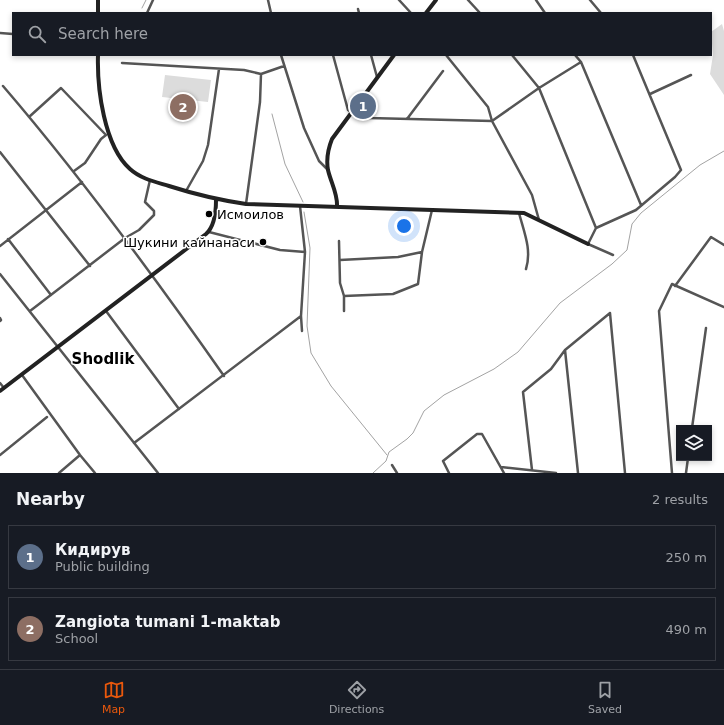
<!DOCTYPE html>
<meta charset="utf-8">
<style>
:root{--surface:#171b24;--page:#242831;--text:#f1f3f6;--muted:#9ea1a6;--line:#363941;--accent:#ea580c}
body{margin:0;font-family:"DejaVu Sans",sans-serif;background:var(--page);color:var(--text)}
.controls{position:absolute;right:12px;bottom:12px;display:grid;overflow:hidden;border-radius:0px;box-shadow:0 2px 6px #0003}
.controls button{width:36px;height:36px;display:grid;place-items:center;padding:0;border:0;border-bottom:1px solid var(--line);background:var(--surface);color:var(--text);font:20px sans-serif}
.you{position:absolute;left:404px;top:226px;width:14px;height:14px;margin:-10px;border:3px solid #fff;border-radius:50%;background:#1a73e8;box-shadow:0 0 0 6px #1a73e833}
.badge{display:grid;place-items:center;width:26px;height:26px;border-radius:50%;background:var(--accent);color:#fff;font-size:13px;font-weight:700}
.pin{position:absolute;translate:-50% -50%;border:2px solid #fff;box-shadow:0 1px 4px #0006}
.list{margin:0;padding:0;list-style:none}
h2{display:flex;justify-content:space-between;align-items:center;height:52px;margin:0;padding:0 16px;font-size:17px}
h2 small{font-size:13px;font-weight:400;color:var(--muted)}
.list li{display:grid;grid-template-columns:26px 1fr auto;gap:12px;align-items:center;box-sizing:border-box;height:64px;margin:0 8px 8px;padding:0 8px;border:1px solid var(--line);border-radius:0px}
.list b{display:block;font-size:15px;white-space:nowrap}
.list p{margin:0;font-size:13px;white-space:nowrap;color:var(--muted)}
.list em{font-size:13px;font-style:normal;color:var(--muted)}
.icon{flex:none;width:22px;height:22px;fill:none;stroke:currentColor;stroke-width:2;stroke-linecap:round;stroke-linejoin:round}
.map{position:relative;flex:none;width:724px;height:473px;overflow:hidden}
.search{position:absolute;background:var(--surface);box-shadow:0 2px 6px #0003;left:12px;right:12px;top:12px;height:44px;display:flex;align-items:center;gap:10px;box-sizing:border-box;padding:0 14px;border-radius:0px;color:var(--muted);font-size:15px}
.sheet{height:196px;background:var(--surface)}
nav{display:flex;justify-content:space-around;align-items:center;box-sizing:border-box;height:56px;border-top:1px solid var(--line);background:var(--surface);font-size:11px;color:var(--muted)}
nav a{display:grid;justify-items:center;gap:2px}
nav .on{color:var(--accent)}
.map>svg:first-child{display:block}
</style>
<div class="map">
<svg width="724" height="473" viewBox="0 0 724 473">
<rect width="100%" height="100%" fill="#fff"/>
<path fill="#dcdcdc" d="M722,24L724,31V95L710,74L713,55L711,32Z
M165,75L211,80L208,102L162,97Z"/>
<g fill="none" stroke-linecap="round" stroke-linejoin="round">
<path stroke="#a3a3a3" stroke-width="1" d="M142,8L146,0
M272,114L285,164L303,202
M304,212L310,248L307,326L311,353L331,386L387,455
M373,473L386,461L389,452L407,439L413,433L424,411L444,395L494,369L518,352L560,303L612,264L627,250L632,224L641,213L700,165L724,151"/>
<path stroke="#555" stroke-width="2.5" d="M268,0L271,13
M399,0L411,13
M468,0L480,13
M536,0L545,13
M590,0L601,13
M358,9L359,13
M147,13L153,0
M0,33L13,34
M281,55L304,128L319,161L328,170
M333,55L348,110L351,112L369,118L492,121L539,88L581,62
M371,55L377,77
M446,55L488,107L492,121L532,195L539,220
M512,55L539,88L596,228
M575,55L581,62L641,205
M122,63L244,70L261,74L284,66
M3,86C82,178 154,276 224,376
M650,94L691,75
M29,117L61,88L106,135
M407,119L443,71
M0,152L90,266
M74,171L85,163L101,139L106,135
M186,191L203,161L208,145L219,69
M246,204L260,102L261,74
M300,206L305,252L301,316L302,331
M519,213C524,232 532,250 526,269
M209,232L280,250L305,252
M8,239L51,295
M339,241L340,283L344,296V311
M0,246L82,182
M613,255L588,244L596,228L636,210L675,177L681,170L633,55
M340,260L398,257L422,252
M0,274L158,473
M675,286L711,237L724,245
M344,296L393,294L418,284L422,252L432,210
M30,311L125,238L139,230L154,215V211L145,202L150,180
M106,311L179,409
M610,313L625,473
M0,318L1,320L0,321
M565,350L578,473
M22,375L80,455L95,473
M0,383L4,388
M692,428L706,328
M134,443L301,316
M0,455L47,417
M392,465L397,473
M501,467L556,473
M532,470L523,392L551,369L565,350L610,313
M59,473L80,455
M449,473L443,461L477,434H482L504,473
M672,473L659,311L672,284L724,307
M686,473L688,458"/>
<path stroke="#222" stroke-width="4" d="M98,13V0
M426,13L436,0
M98,55C97,88 104,146 130,169C141,179 156,182 169,186C194,194 219,200 246,204L524,213L588,244
M337,207C338,194 331,183 328,170C326,159 328,149 332,139L394,55
M0,391L206,234C214,227 216,211 216,200"/>
</g>
<g fill="#000" stroke="#fff" stroke-width="1.5">
<circle cx="209" cy="214" r="4"/>
<circle cx="263" cy="242" r="4"/>
</g>
<g text-anchor="middle" dominant-baseline="central" stroke-width="3" stroke-linejoin="round" paint-order="stroke">
<g font-size="13" fill="#000" stroke="#fff" text-anchor="start">
<text x="217" y="214">Исмоилов</text>
<text x="255" y="242" text-anchor="end">Шукини кайнанаси</text>
</g>
<g font-size="15" font-weight="bold" fill="#000" stroke="#fff">
<text x="103" y="359">Shodlik</text>
</g>
</g>
</svg>
<div class="controls">
<button><svg class="icon" aria-label="layers" viewBox="0 0 24 24"><path d="M12 4l9 5-9 5-9-5zM3 14l9 5 9-5"/></svg></button>
</div>
<div class="you"></div>
<div class="pin badge" style="left:363px;top:106px;background:#5c6f8a">1</div>
<div class="pin badge" style="left:183px;top:107px;background:#8d6e63">2</div>
<div class="search"><svg class="icon" aria-label="search" viewBox="0 0 24 24"><circle cx="10" cy="10" r="6"/><path d="M15 15l6 6"/></svg>Search here</div>
</div>
<section class="sheet">
<h2>Nearby<small>2 results</small></h2>
<ul class="list">
<li><span class="badge" style="background:#5c6f8a">1</span><div><b>Кидирув</b><p>Public building</p></div><em>250 m</em></li>
<li><span class="badge" style="background:#8d6e63">2</span><div><b>Zangiota tumani 1-maktab</b><p>School</p></div><em>490 m</em></li>
</ul>
</section>
<nav>
<a class="on"><svg class="icon" aria-label="map" viewBox="0 0 24 24"><path d="M3 6l6-2 6 2 6-2v14l-6 2-6-2-6 2zM9 4v14M15 6v14"/></svg>Map</a>
<a><svg class="icon" aria-label="directions" viewBox="0 0 24 24"><path d="M12 3l9 9-9 9-9-9zM9 14v-3h6M13 9l2 2-2 2"/></svg>Directions</a>
<a><svg class="icon" aria-label="saved" viewBox="0 0 24 24"><path d="M7 4h10v16l-5-4-5 4z"/></svg>Saved</a>
</nav>
